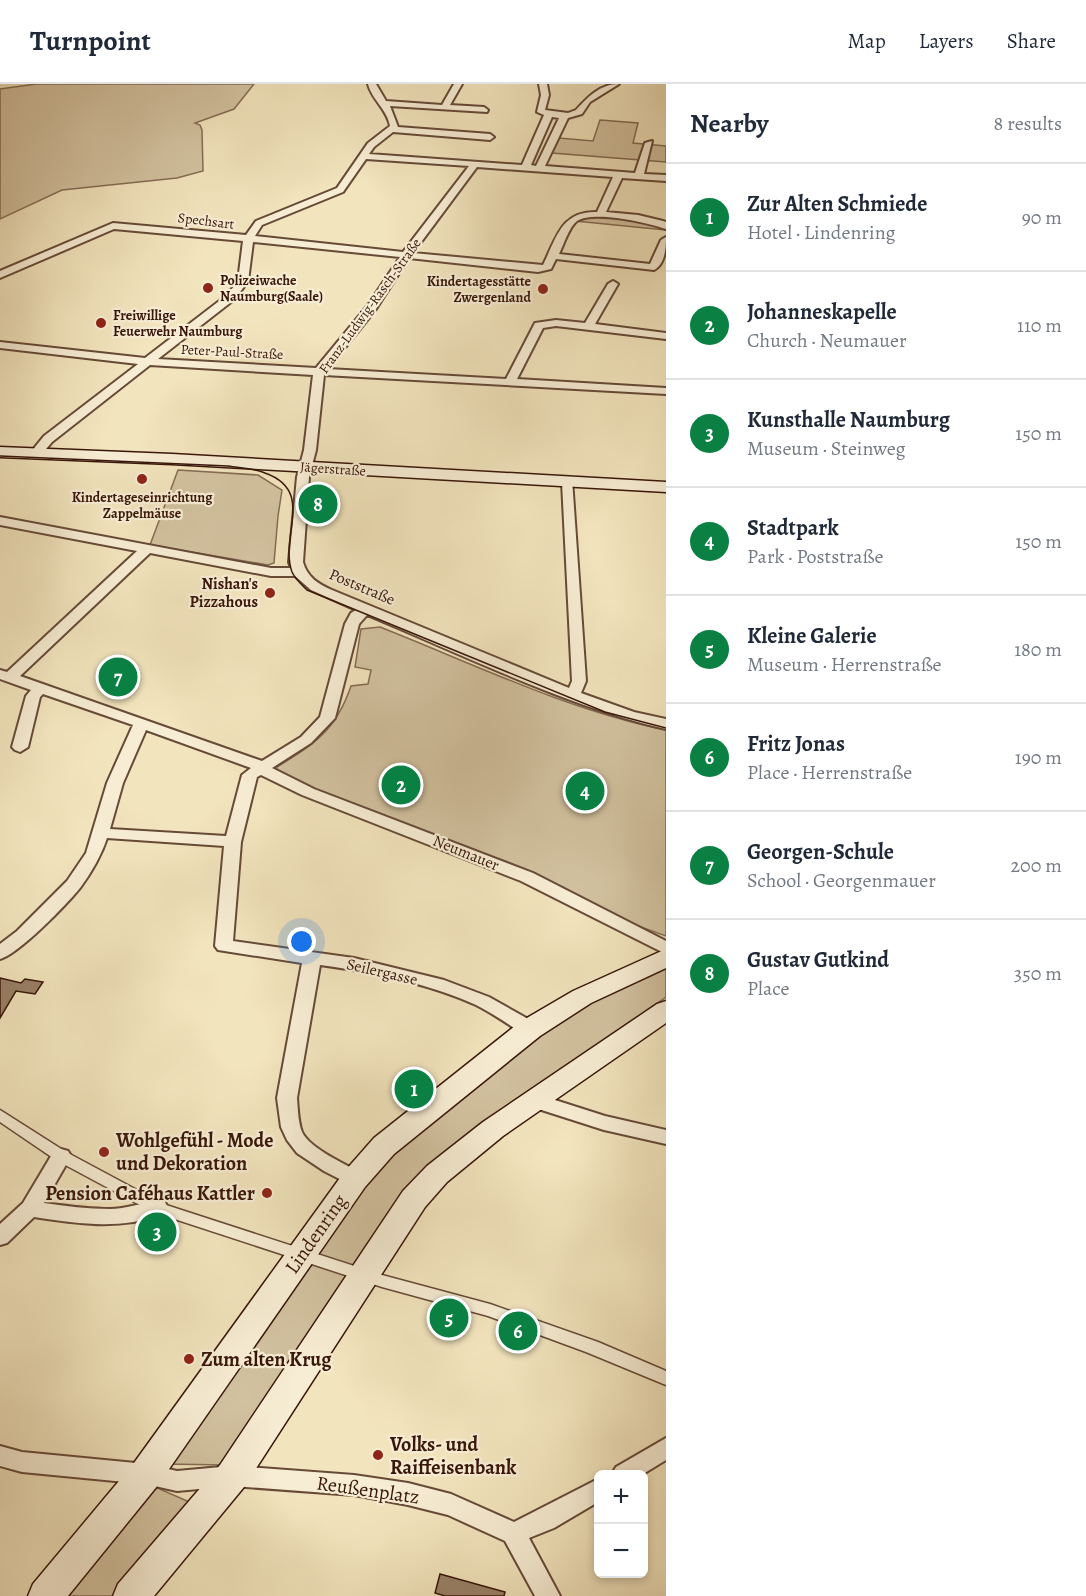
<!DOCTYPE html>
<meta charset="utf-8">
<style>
:root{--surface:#fff;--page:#f6f6f7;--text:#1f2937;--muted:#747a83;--line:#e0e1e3;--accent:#0b8043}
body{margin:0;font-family:Alegreya,serif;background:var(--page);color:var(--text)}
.controls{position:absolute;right:18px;bottom:18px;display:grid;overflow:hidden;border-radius:9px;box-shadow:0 3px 9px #0003}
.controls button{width:54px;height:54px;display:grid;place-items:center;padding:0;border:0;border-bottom:2px solid var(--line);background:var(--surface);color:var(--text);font:30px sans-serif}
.you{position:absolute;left:302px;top:858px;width:21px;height:21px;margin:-15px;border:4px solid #fff;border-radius:50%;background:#1a73e8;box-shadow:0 0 0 9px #1a73e833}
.badge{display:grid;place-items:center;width:39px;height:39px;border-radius:50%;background:var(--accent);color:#fff;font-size:20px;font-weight:700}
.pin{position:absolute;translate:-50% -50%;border:3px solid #fff;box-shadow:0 2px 6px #0006}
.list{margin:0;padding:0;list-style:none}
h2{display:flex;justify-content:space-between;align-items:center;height:78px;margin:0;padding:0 24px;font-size:26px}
h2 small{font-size:20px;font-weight:400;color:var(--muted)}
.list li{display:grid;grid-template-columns:39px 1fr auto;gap:18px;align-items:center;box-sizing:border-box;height:108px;padding:0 24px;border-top:2px solid var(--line)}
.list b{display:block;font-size:22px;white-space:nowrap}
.list p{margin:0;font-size:20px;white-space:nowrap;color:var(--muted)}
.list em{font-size:20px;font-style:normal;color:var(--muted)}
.map{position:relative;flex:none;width:666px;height:1512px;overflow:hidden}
header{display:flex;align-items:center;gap:36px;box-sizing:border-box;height:84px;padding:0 30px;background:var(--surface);border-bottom:2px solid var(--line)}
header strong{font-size:28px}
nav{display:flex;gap:33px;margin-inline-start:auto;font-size:21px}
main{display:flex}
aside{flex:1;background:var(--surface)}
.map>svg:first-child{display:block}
</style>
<header>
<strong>Turnpoint</strong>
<nav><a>Map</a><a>Layers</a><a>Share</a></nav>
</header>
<main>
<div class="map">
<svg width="666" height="1512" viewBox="0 0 666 1512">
<rect width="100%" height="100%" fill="#f2e4bd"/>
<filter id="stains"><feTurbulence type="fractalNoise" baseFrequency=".00333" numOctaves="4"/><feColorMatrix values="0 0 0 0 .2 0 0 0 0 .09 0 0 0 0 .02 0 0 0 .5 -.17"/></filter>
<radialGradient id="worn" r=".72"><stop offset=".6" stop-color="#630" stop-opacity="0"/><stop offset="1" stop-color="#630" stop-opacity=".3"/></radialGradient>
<path fill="#d2c19f" stroke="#856c54" stroke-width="1.5" d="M36,0H254L234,25L195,39L200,41L202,46L203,87L177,94L62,106L0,135V5Z
M600,36L638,39L633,59L666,62V78L552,69L559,54L593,57Z
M591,132L654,139L665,143V146L575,137Z
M178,386L258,391L282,406L278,432L274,479L268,481L150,461Z
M380,543C474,580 567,626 666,646V852L602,829L530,790L315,705L277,687V683C316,659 336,646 351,602L368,600L371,586L355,583L361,545Z
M666,881V913L445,1070L228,1381L162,1380L384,1072L457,1013L582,921Z
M146,1399L194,1420L119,1512H54Z"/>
<path fill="#998167" stroke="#38160a" stroke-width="1.5" d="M0,894L21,899L25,895L43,898L35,910L16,907L0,934Z
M440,1490L505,1508L504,1512H445L435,1509Z"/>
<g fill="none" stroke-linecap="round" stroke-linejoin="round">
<g stroke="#664a37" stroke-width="3">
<path id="pedestrian" d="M0,1026L66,1068L163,1120L382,1191L490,1220L598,1258L666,1287V1301L586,1268L488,1232L382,1203L153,1128L56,1076L0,1038Z"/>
</g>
<g stroke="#664a37" stroke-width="4">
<path id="minor" d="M368,0H376L386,17L442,21L454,0H462L450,21L484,23L488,26L487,28L390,22L398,43L490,50L494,53L490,56L393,48L374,63L369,70L522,81L544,31L537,28L541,11L539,0H547L549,11L545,26L568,29L576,26C588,13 600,0 619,0L590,18L582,30L568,34L545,82L635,89L645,59L652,57L644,90L666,91V97L622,94L606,128L638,131L663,137L666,138V145C648,139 594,126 577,137C569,143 564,160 559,170L650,180L661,156L666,153C666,165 665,180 654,186L556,175L551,185L538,188L409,174L376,225L328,285L506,295L535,239L556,236L585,239L608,200L613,197L618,200L595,240L666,249V255L556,242L543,244L517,295L666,304V310L324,291L316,366L309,393L303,478C307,493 318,500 332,506L569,604L572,597L562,398L568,394L572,395L586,597L581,609L634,628L666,635V645C565,622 464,571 367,531L359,540L335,634L311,659L272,684L314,705L533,789L666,857V870L521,797L302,711L261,691L257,693L241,758L233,857L354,874L444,896L489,913L537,940L539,945L537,950L530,951L523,950C508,940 492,929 476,921C428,899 371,888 320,881L297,1014C298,1025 298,1038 302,1048C310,1065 346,1080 362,1090L365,1095L362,1100L355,1103L324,1087L297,1069L287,1056L281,1043L277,1014L302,879L218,866L215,862L224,762L107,754C101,772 91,789 80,804C67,820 19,870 0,875V860L17,847L67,797L86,769L107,699L133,641L43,610L40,613L28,663L20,668L15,666L12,663L26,612L31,606L0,595V586L7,588L137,467L0,441V433L271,484H291L289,478L297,393L304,366L313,291L150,281L52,358L41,371H33L31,368L44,352L138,280L0,264V258L145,274L227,211L238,197L243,157L114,145L0,194V187L113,139L246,151L256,137L337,104L368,59L390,42C387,25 372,16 368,0ZM552,33L559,34L536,82L531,81ZM366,75L469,82L403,168L255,152L262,141L343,108ZM477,83L613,93L597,128C561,127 557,153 543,181L413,169ZM253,158L400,173L368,221L316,284L158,275L235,215L248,197ZM150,469L271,492H295L311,506L356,526L351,529L345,540L320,633L301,653L262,677L20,592ZM146,646L251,684L242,691L226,752L110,745L123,699Z
M533,1009L605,1032L666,1046V1060L604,1046L526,1021L523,1016L526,1011Z
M61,1065L68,1067L71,1072L44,1119C66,1122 88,1125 110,1125C126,1125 154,1115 165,1118L168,1124L165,1130C118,1146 82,1140 34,1133L7,1159L0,1161V1140L23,1119L54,1067Z
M666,1354V1376L643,1390H612L616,1383Z
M0,1362L22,1368L146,1380L177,1387L232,1382L354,1391L408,1399L451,1410L514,1438L598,1395V1418L554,1444L529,1454L560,1512H535L505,1457L448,1431L408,1421L354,1411L232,1402L177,1407L146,1400L22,1388L0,1382Z"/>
</g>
<g stroke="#38160a" stroke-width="3">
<path id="secondary" d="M0,363L172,370L666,398V408L172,380L0,373Z
M666,865V884L591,919L540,952L394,1070L365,1103L158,1401L68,1512H28L33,1500L134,1379L345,1087L374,1054L520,938L573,907Z
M666,917V939L503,1052L447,1098L425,1123L244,1403L154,1512H113L118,1500L220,1381L403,1107L427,1082L483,1038L657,920Z"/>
</g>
<use href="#pedestrian" fill="#f7edd4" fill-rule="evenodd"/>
<use href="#minor" fill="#f7edd4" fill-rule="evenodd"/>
<use href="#secondary" fill="#f7edd4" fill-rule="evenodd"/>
<path stroke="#38160a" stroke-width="1.5" d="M0,372L228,382C240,384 254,384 265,389C316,407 279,452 292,488C295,495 302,501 307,506L605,628L666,644"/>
</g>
<g fill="#8f2418" stroke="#f7edd4" stroke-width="2">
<circle cx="208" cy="204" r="6"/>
<circle cx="543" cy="205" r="6"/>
<circle cx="101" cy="239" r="6"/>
<circle cx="142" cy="395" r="6"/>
<circle cx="270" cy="509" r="6"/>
<circle cx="104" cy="1068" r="6"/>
<circle cx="267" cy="1109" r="6"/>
<circle cx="189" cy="1275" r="6"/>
<circle cx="378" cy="1371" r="6"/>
</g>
<g text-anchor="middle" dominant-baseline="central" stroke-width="4.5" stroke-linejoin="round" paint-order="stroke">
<g font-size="14" fill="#38160a" stroke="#f7edd4">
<text transform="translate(206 137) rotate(7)">Spechsart</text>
<text transform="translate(370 222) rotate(-54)">Franz-Ludwig-Rasch-Straße</text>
<text transform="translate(232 268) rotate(3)">Peter-Paul-Straße</text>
<text transform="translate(333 385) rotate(4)">Jägerstraße</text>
</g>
<g font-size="14" font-weight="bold" fill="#38160a" stroke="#f7edd4" text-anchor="start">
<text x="220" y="196">Polizeiwache<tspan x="220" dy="16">Naumburg(Saale)</tspan></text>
<text x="531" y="197" text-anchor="end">Kindertagesstätte<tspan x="531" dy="16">Zwergenland</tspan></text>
<text x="113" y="231">Freiwillige<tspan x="113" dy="16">Feuerwehr Naumburg</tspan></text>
<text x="142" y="413" text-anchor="middle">Kindertageseinrichtung<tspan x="142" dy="16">Zappelmäuse</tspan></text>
</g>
<g font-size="16" font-weight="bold" fill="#38160a" stroke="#f7edd4" text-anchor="end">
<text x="258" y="500">Nishan's<tspan x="258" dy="18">Pizzahous</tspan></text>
</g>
<g font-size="16" fill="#38160a" stroke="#f7edd4">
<text transform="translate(362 503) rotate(23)">Poststraße</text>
<text transform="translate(466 769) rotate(22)">Neumauer</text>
<text transform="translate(382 888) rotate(13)">Seilergasse</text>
</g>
<g font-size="20" font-weight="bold" fill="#38160a" stroke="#f7edd4" text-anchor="start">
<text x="116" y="1056">Wohlgefühl - Mode<tspan x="116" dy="23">und Dekoration</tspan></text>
<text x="255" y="1109" text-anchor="end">Pension Caféhaus Kattler</text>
<text x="201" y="1275">Zum alten Krug</text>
<text x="390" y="1360">Volks- und<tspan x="390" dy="23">Raiffeisenbank</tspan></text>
</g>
<g font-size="20" fill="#38160a" stroke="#f7edd4">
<text transform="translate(316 1150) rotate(-55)">Lindenring</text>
<text transform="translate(368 1406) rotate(8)">Reußenplatz</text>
</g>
</g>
<rect width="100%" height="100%" filter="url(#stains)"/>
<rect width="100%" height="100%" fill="url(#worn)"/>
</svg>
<div class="controls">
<button>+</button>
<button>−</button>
</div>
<div class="you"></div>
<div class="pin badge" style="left:414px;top:1005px">1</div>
<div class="pin badge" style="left:401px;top:701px">2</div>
<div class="pin badge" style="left:157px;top:1148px">3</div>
<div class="pin badge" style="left:585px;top:707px">4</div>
<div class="pin badge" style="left:449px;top:1234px">5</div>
<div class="pin badge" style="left:518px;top:1247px">6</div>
<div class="pin badge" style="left:118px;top:593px">7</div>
<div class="pin badge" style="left:318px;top:420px">8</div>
</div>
<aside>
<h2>Nearby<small>8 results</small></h2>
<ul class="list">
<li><span class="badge">1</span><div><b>Zur Alten Schmiede</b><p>Hotel · Lindenring</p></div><em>90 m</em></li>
<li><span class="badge">2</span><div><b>Johanneskapelle</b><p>Church · Neumauer</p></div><em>110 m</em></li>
<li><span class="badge">3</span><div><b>Kunsthalle Naumburg</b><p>Museum · Steinweg</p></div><em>150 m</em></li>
<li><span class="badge">4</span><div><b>Stadtpark</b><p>Park · Poststraße</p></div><em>150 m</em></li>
<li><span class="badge">5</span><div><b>Kleine Galerie</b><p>Museum · Herrenstraße</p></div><em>180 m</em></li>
<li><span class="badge">6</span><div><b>Fritz Jonas</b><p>Place · Herrenstraße</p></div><em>190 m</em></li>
<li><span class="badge">7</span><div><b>Georgen-Schule</b><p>School · Georgenmauer</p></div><em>200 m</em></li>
<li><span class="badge">8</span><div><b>Gustav Gutkind</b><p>Place</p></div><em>350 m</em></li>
</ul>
</aside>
</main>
